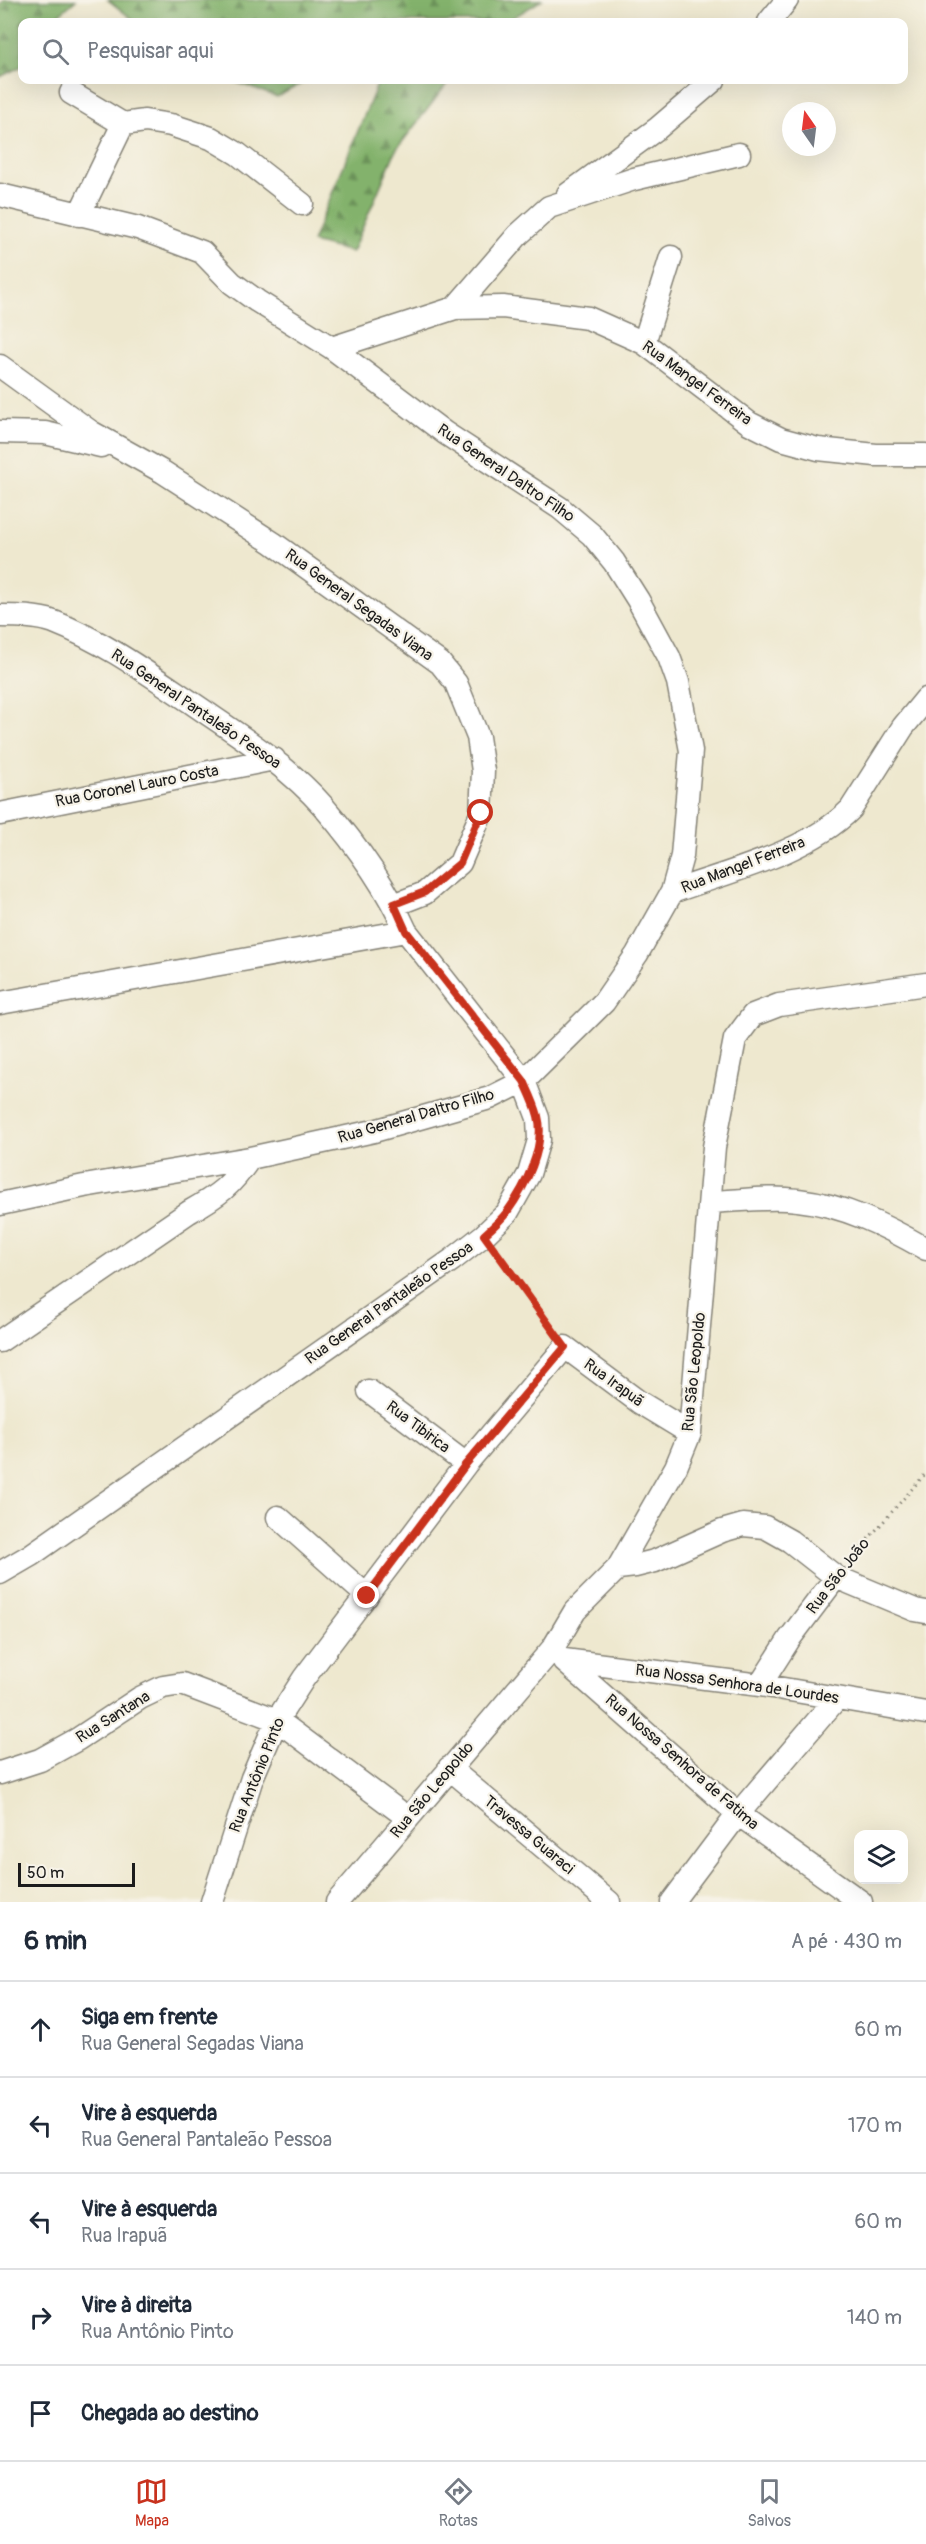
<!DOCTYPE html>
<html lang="pt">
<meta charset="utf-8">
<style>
:root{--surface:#fff;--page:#f2f2f3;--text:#1f2937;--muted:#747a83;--line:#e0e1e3;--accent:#c8321e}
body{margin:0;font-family:Pangolin,sans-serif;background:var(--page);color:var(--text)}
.controls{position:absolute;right:18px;bottom:18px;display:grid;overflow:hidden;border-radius:12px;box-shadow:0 6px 24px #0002}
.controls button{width:54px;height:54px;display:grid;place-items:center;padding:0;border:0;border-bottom:2px solid var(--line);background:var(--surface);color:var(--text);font:30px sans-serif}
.compass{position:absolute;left:782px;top:102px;width:54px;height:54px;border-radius:50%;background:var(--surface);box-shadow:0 6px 24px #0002;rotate:346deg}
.scale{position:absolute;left:18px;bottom:15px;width:117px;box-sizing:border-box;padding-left:6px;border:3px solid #1c1c1c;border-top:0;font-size:16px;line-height:21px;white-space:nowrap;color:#1c1c1c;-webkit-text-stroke:4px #f7f3e8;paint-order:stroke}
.stop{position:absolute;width:18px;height:18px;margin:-14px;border:4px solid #c8321e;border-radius:50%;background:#fff}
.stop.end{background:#c8321e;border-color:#fff;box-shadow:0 2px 6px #0008}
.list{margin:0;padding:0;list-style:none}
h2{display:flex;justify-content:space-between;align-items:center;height:78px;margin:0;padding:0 24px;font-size:26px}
h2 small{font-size:20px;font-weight:400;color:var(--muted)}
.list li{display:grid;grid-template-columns:39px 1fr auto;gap:18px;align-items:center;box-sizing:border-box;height:96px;padding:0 24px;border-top:2px solid var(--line)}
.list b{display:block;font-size:22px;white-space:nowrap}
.list p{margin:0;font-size:20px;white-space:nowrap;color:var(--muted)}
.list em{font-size:20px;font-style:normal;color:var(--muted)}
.icon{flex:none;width:33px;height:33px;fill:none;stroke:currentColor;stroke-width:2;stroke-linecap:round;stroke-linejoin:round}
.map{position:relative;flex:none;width:926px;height:1902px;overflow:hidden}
.search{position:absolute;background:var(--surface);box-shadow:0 6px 24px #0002;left:18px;right:18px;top:18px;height:66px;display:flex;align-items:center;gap:15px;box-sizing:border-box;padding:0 21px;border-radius:12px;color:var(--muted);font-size:22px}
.sheet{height:558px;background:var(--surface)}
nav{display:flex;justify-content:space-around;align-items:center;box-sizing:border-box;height:84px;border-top:2px solid var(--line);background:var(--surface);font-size:16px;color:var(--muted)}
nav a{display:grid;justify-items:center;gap:3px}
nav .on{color:var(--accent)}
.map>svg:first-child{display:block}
</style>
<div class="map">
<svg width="926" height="1902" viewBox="0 0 926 1902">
<defs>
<pattern id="forest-firs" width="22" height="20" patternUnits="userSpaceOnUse" patternTransform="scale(1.5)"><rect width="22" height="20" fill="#83b26c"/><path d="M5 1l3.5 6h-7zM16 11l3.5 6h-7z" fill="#6a9058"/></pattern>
</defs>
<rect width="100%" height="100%" fill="#f7f3e8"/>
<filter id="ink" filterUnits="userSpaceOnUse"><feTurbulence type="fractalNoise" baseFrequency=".0167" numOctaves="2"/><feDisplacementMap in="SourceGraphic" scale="12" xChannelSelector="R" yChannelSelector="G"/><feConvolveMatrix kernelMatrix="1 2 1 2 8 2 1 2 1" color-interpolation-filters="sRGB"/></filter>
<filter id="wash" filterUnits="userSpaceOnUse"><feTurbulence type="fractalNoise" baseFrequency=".008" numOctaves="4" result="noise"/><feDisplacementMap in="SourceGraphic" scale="24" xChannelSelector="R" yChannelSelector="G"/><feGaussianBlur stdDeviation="1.35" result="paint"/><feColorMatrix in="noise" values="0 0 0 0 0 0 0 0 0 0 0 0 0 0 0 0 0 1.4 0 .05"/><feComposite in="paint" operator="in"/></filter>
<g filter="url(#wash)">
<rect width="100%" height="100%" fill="#eee8cf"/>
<path fill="url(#forest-firs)" stroke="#506744" stroke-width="1.5" d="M5,0H76L50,22H22V66L0,77V5Z
M108,0H542L506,22H136Z
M230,80H308L277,97Z
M379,80H450L396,150L352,252L312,242Z"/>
</g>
<g filter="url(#ink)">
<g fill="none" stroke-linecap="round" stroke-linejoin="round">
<g stroke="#858276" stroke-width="25">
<path id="minor" d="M769,22L787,0
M71,93L123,124L145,121L171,125L211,138L238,154L302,204
M568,194L658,128L714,80
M0,195L138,228L202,252L232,283L257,301L332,348L445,433L560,508L592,535L614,562L638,600L669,657L678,682L691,751L682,856L672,892L637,954L604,1002L524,1081L490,1098L374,1131L250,1158L84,1186L0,1204
M79,215L123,124
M455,308L518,235L549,207L634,179L739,154
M644,343L671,257
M332,348L455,308L503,307L588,318L644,343L749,423L781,439L818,449L876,455H926
M0,366L91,432L163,472L273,543L440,663L456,683L478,737L483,771L481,814L460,863L425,893L394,905
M0,432L45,433L101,446
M0,616C17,616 37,616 54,622C105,642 150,675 195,705C240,736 287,765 323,806C355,843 386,886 406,931L524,1081L538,1118L539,1140L529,1174L507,1213L484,1235L452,1260L31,1555L0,1573
M0,814L274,759
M672,892C730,871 807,853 851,809L903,727L926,699
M0,1003L406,931
M711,1202C739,1201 770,1196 798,1200C844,1205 886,1226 926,1249
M0,1341L189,1212C219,1195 231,1186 250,1158
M369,1391L466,1464
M278,1517L367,1596
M618,1568L635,1566L655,1561L722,1531L743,1525L765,1527L790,1541L836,1577L915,1610L926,1612
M564,1660L760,1685L926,1713
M564,1661L738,1814L861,1902
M760,1685L790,1638L836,1577
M449,1768L609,1902
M0,1773L40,1760L78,1739L140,1698L163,1687L182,1684L277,1720L408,1818
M212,1902L252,1778L277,1720L304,1678L466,1464L565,1347L639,1402L690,1433
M337,1902L553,1648L575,1611L618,1568L676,1467L690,1433L714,1147L735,1039L753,1015L779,1005L926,984
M672,1902L738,1814L837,1698"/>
</g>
<path stroke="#858276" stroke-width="3" stroke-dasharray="1.5 4.5" stroke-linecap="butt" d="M494,1249L555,1333
M848,1562L926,1473"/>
<use href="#minor" stroke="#fff" stroke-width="22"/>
</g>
</g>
<g fill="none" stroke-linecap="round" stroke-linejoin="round" filter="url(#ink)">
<path stroke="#c8321e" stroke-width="8" d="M367,1596L466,1464L565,1347L484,1235C492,1228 501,1220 507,1212C525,1187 546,1147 538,1116C535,1104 529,1092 524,1081L406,931L394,904L425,892L460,863L481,813"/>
</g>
<g text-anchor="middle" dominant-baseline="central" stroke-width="4.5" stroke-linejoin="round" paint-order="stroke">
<g font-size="16" fill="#1c1c1c" stroke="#f7f3e8">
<text transform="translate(697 383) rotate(36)">Rua Mangel Ferreira</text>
<text transform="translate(506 473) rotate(34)">Rua General Daltro Filho</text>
<text transform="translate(359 605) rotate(36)">Rua General Segadas Viana</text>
<text transform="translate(196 709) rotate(34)">Rua General Pantaleão Pessoa</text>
<text transform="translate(137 786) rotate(-11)">Rua Coronel Lauro Costa</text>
<text transform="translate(743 865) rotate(-21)">Rua Mangel Ferreira</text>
<text transform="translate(416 1116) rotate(-16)">Rua General Daltro Filho</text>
<text transform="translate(389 1303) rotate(-35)">Rua General Pantaleão Pessoa</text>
<text transform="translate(694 1372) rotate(-84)">Rua São Leopoldo</text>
<text transform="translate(614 1383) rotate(36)">Rua Irapuã</text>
<text transform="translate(418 1427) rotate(37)">Rua Tibirica</text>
<text transform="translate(838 1576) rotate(-52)">Rua São João</text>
<text transform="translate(737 1684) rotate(8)">Rua Nossa Senhora de Lourdes</text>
<text transform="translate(113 1717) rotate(-32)">Rua Santana</text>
<text transform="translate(682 1762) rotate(41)">Rua Nossa Senhora de Fatima</text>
<text transform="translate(257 1775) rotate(-68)">Rua Antônio Pinto</text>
<text transform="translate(432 1790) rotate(-50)">Rua São Leopoldo</text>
<text transform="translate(529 1835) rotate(40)">Travessa Guaraci</text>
</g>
</g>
</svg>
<div class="controls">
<button><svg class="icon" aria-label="layers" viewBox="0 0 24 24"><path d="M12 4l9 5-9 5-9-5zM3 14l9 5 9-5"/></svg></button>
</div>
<svg class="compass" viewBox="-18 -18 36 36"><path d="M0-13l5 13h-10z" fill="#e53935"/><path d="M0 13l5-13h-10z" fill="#747a83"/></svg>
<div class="scale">50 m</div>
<div class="stop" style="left:481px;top:813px"></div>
<div class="stop end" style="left:367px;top:1596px"></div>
<div class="search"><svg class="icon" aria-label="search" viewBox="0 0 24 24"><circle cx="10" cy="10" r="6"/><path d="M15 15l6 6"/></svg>Pesquisar aqui</div>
</div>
<section class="sheet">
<h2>6 min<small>A pé · 430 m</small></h2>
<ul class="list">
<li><svg class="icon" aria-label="ahead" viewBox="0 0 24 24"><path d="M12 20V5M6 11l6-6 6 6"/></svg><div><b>Siga em frente</b><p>Rua General Segadas Viana</p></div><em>60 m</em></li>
<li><svg class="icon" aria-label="left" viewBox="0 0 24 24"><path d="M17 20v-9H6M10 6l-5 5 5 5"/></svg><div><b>Vire à esquerda</b><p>Rua General Pantaleão Pessoa</p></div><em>170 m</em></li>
<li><svg class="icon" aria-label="left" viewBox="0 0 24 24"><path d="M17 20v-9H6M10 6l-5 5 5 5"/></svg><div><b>Vire à esquerda</b><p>Rua Irapuã</p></div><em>60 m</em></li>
<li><svg class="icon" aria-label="right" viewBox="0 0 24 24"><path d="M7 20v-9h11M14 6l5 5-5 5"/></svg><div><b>Vire à direita</b><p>Rua Antônio Pinto</p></div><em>140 m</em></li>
<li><svg class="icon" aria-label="arrive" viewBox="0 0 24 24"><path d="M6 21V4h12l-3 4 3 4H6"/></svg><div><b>Chegada ao destino</b></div></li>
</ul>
</section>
<nav>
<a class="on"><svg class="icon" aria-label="map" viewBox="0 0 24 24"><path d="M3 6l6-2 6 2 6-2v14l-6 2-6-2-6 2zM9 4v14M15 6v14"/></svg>Mapa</a>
<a><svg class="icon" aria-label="directions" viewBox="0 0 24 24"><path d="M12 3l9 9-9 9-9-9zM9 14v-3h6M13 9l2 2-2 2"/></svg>Rotas</a>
<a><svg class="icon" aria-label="saved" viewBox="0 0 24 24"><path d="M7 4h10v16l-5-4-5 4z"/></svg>Salvos</a>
</nav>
